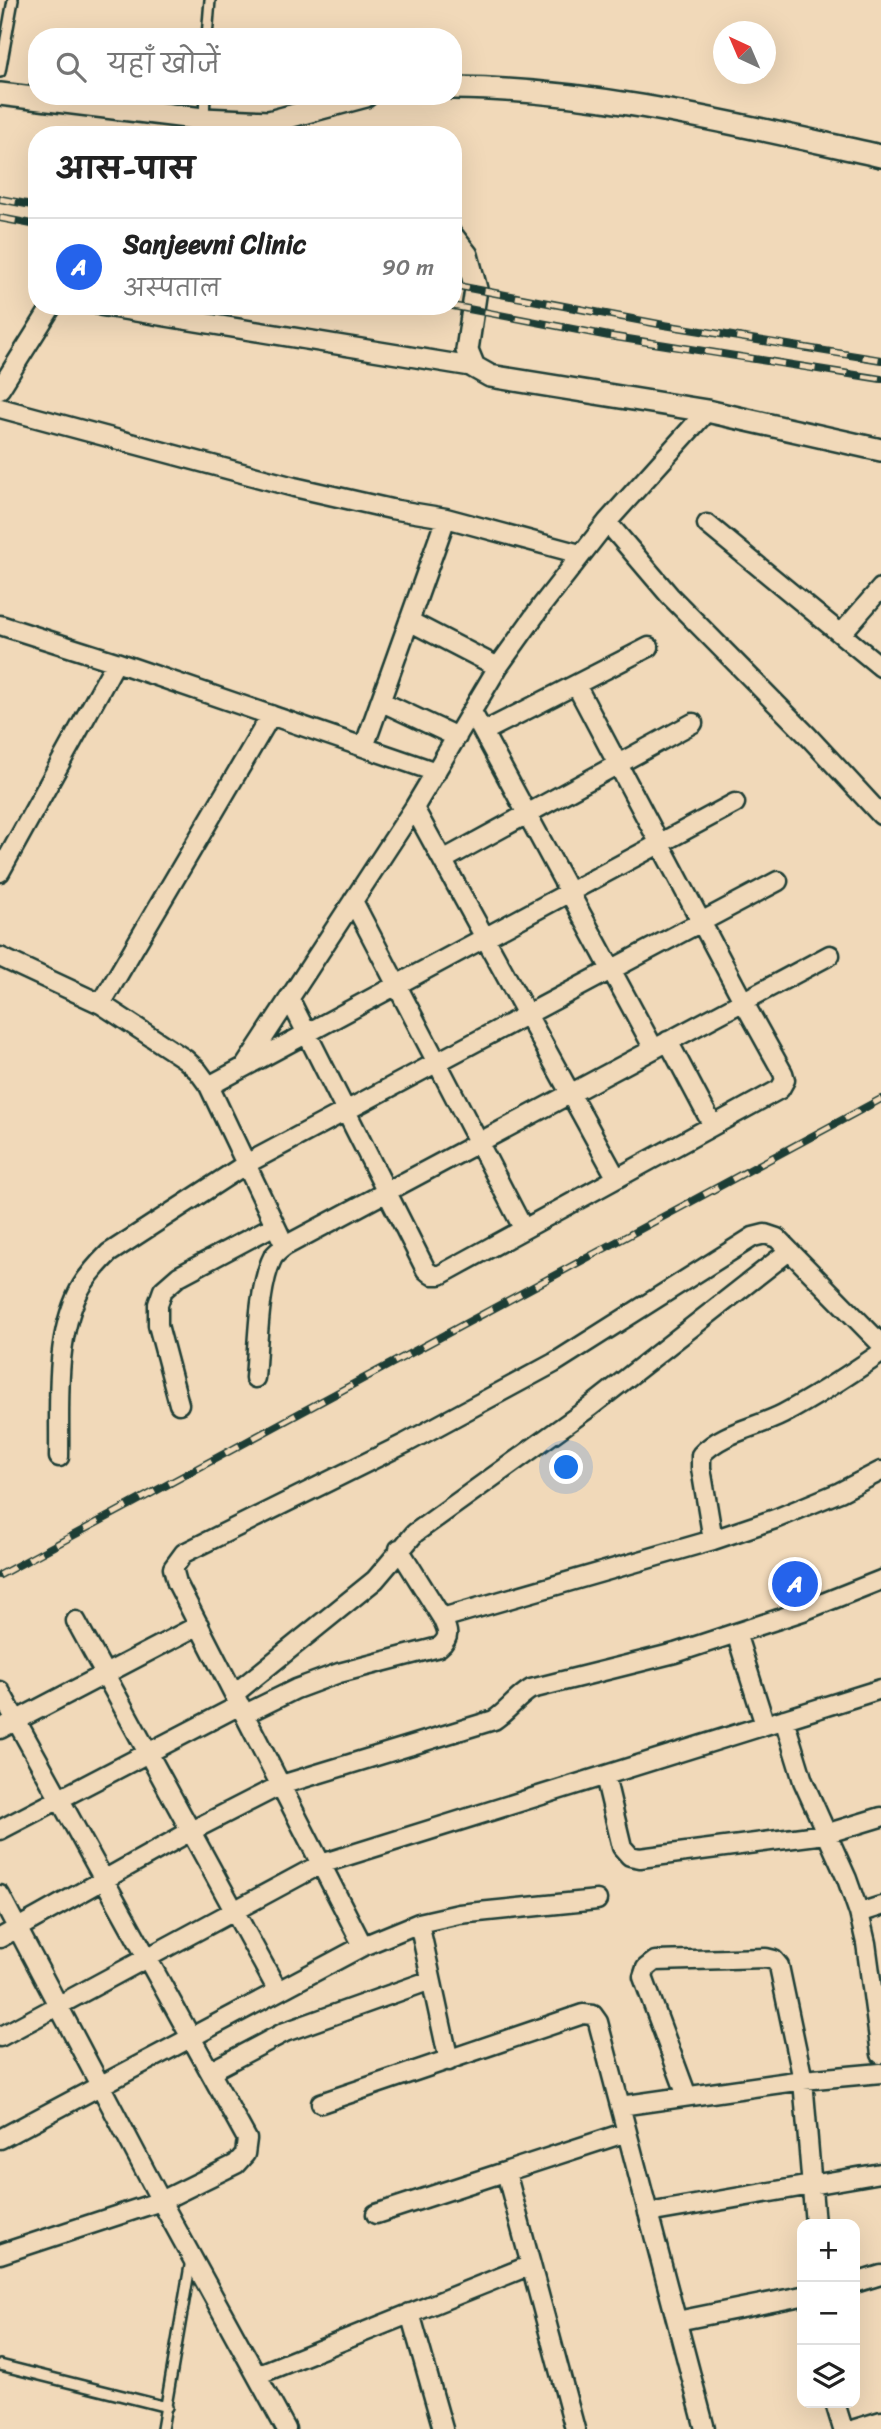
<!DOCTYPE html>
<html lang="hi">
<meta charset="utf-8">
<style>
:root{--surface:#fff;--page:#f2f2f2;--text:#222;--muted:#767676;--line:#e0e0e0;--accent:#2563eb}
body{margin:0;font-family:Sriracha,"Playpen Sans Deva",sans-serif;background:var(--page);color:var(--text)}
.controls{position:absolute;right:21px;bottom:21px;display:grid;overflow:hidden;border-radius:14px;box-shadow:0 7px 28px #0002}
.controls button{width:63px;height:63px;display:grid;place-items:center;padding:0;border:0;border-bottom:2px solid var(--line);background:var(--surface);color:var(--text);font:35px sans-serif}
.compass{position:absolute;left:713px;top:21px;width:63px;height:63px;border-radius:50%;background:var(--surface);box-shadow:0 7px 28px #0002;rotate:316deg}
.you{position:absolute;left:567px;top:1468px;width:24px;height:24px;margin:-18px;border:5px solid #fff;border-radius:50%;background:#1a73e8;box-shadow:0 0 0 10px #1a73e833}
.badge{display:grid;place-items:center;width:46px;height:46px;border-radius:50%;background:var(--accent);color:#fff;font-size:23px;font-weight:700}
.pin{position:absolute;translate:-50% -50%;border:4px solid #fff;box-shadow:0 2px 7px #0006}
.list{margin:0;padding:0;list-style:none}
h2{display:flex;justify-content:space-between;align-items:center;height:91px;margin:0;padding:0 28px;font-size:30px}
h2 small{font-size:23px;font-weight:400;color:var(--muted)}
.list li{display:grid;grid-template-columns:46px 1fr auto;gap:21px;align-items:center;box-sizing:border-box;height:98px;padding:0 28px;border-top:2px solid var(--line)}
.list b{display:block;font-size:26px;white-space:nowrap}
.list p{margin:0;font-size:23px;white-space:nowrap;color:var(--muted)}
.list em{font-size:23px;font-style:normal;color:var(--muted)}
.icon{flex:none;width:38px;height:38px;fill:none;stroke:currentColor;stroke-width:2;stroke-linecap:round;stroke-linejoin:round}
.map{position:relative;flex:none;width:881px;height:2429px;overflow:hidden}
.search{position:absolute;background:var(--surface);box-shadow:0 7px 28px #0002;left:28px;top:28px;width:434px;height:77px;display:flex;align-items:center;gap:18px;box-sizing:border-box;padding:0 24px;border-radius:28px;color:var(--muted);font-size:26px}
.panel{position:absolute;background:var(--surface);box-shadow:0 7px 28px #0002;left:28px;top:126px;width:434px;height:189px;border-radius:28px}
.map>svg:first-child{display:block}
</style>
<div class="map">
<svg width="881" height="2429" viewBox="0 0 881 2429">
<rect width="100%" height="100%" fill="#f1d9b9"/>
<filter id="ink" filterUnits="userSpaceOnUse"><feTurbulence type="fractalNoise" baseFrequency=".0143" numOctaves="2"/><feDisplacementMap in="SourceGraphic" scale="14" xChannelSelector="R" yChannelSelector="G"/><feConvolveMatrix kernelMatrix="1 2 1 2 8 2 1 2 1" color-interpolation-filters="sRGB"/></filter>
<g filter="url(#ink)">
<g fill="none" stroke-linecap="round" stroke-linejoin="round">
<g stroke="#1f3d34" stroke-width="14">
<path id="service" d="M207,37L210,0
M0,72L13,0
M204,118L205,96
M0,2365L167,2407
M162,2429L191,2260"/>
</g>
<g stroke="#1f3d34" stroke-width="23">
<path id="minor" d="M102,306L474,367
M0,389L52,306
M0,408L294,487L391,509L446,518L580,554
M607,522L670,596L808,736L881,815
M707,524L881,667
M409,621L498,667
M0,625L116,662L436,772
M841,634L881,588
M380,701L457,737
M472,712L654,1049
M483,732L649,647
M364,747L446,518
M414,808L616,1177
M443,860L693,723
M0,872L116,662
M353,901L523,1228
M0,957L101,1004L185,1059L198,1071L209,1086L285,1246L830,955
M289,998L426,1270L432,1275H440L780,1089L785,1080L783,1073L743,1001L576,685
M101,1004L271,715
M668,1041L712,1124
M245,1066L414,808L498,667L543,604L607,522L707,411
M209,1086L735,803
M255,1378C258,1345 258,1286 273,1257C276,1253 281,1249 285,1246
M179,1404L158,1325V1304L163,1290L179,1276L275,1225
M59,1457C60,1404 54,1341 79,1291C86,1277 97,1265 109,1253L246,1164L778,881
M713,1540L701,1468V1455C722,1432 756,1428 783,1414C817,1396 849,1375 881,1353
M399,1549L442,1618
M76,1621L278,1991
M736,1633L765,1725
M0,1691L247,2139L245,2154L236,2164L161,2201L0,2254
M234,1694L375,1580L415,1533L590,1407L789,1251
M245,1714L296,1689L339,1673L439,1647C451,1637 448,1631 442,1618L713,1540L775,1519L840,1492L881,1471
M784,1719L803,1781L847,1879L859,1913
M0,1729L199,1625
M605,1776L622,1847L630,1856L640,1858L825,1834L881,1817
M0,1830L240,1705
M0,1895L161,2201L286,2429
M881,1906L859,1913L866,1943L881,2054
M419,1923L449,2061
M0,1938L191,1831L281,1785L494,1720C508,1711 517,1697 531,1689L675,1653L803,1611L881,1580
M363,1946L177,1583L173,1568L184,1553L406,1443L554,1363L753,1237L765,1234L777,1238L881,1344
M0,2037L321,1864L881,1689
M211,2071L285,2032L431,1980
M687,2096L643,1977L646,1968L655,1961L766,1958L774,1960L779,1966L803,2080L815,2224
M321,2103L583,2014L593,2015L598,2022L705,2429
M620,2106L803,2080L881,2073
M0,2139L363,1946L419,1923L459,1914L597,1900
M506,2172L575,2429
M648,2213L881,2173
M376,2214L627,2132
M855,2283L881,2275
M410,2313L443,2429
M677,2321L802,2296
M257,2375L531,2265
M835,2403L843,2429
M855,2429L881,2421"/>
</g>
<g stroke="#1f3d34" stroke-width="26">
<path id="tertiary" d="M453,88C598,89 740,125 881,156
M0,94L203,119L269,122L366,96
M453,237L467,255L476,289L467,350L474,367L490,376L707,411L881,450"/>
</g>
<use href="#service" stroke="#f1d9b9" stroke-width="9"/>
<use href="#minor" stroke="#f1d9b9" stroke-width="18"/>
<use href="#tertiary" stroke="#f1d9b9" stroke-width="21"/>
<g stroke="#1f3d34" stroke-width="8">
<path id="rail" d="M0,199L37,206
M0,218L37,225
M453,285L664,325L881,360
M453,306L609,336L881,379
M0,1575L881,1099"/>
</g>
<use href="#rail" stroke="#f1d9b9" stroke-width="5" stroke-dasharray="16" stroke-linecap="butt"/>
</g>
</g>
</svg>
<div class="controls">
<button>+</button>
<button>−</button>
<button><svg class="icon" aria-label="layers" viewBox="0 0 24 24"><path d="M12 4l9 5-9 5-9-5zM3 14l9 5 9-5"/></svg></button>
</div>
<svg class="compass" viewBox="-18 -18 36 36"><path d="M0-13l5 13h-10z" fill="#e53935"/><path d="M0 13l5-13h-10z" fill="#767676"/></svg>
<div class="you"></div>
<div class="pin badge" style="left:795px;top:1584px">A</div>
<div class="search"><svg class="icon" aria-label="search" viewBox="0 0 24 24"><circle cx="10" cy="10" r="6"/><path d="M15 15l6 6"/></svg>यहाँ खोजें</div>
<section class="panel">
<h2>आस-पास<small></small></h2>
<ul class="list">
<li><span class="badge">A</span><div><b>Sanjeevni Clinic</b><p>अस्पताल</p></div><em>90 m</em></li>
</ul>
</section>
</div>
